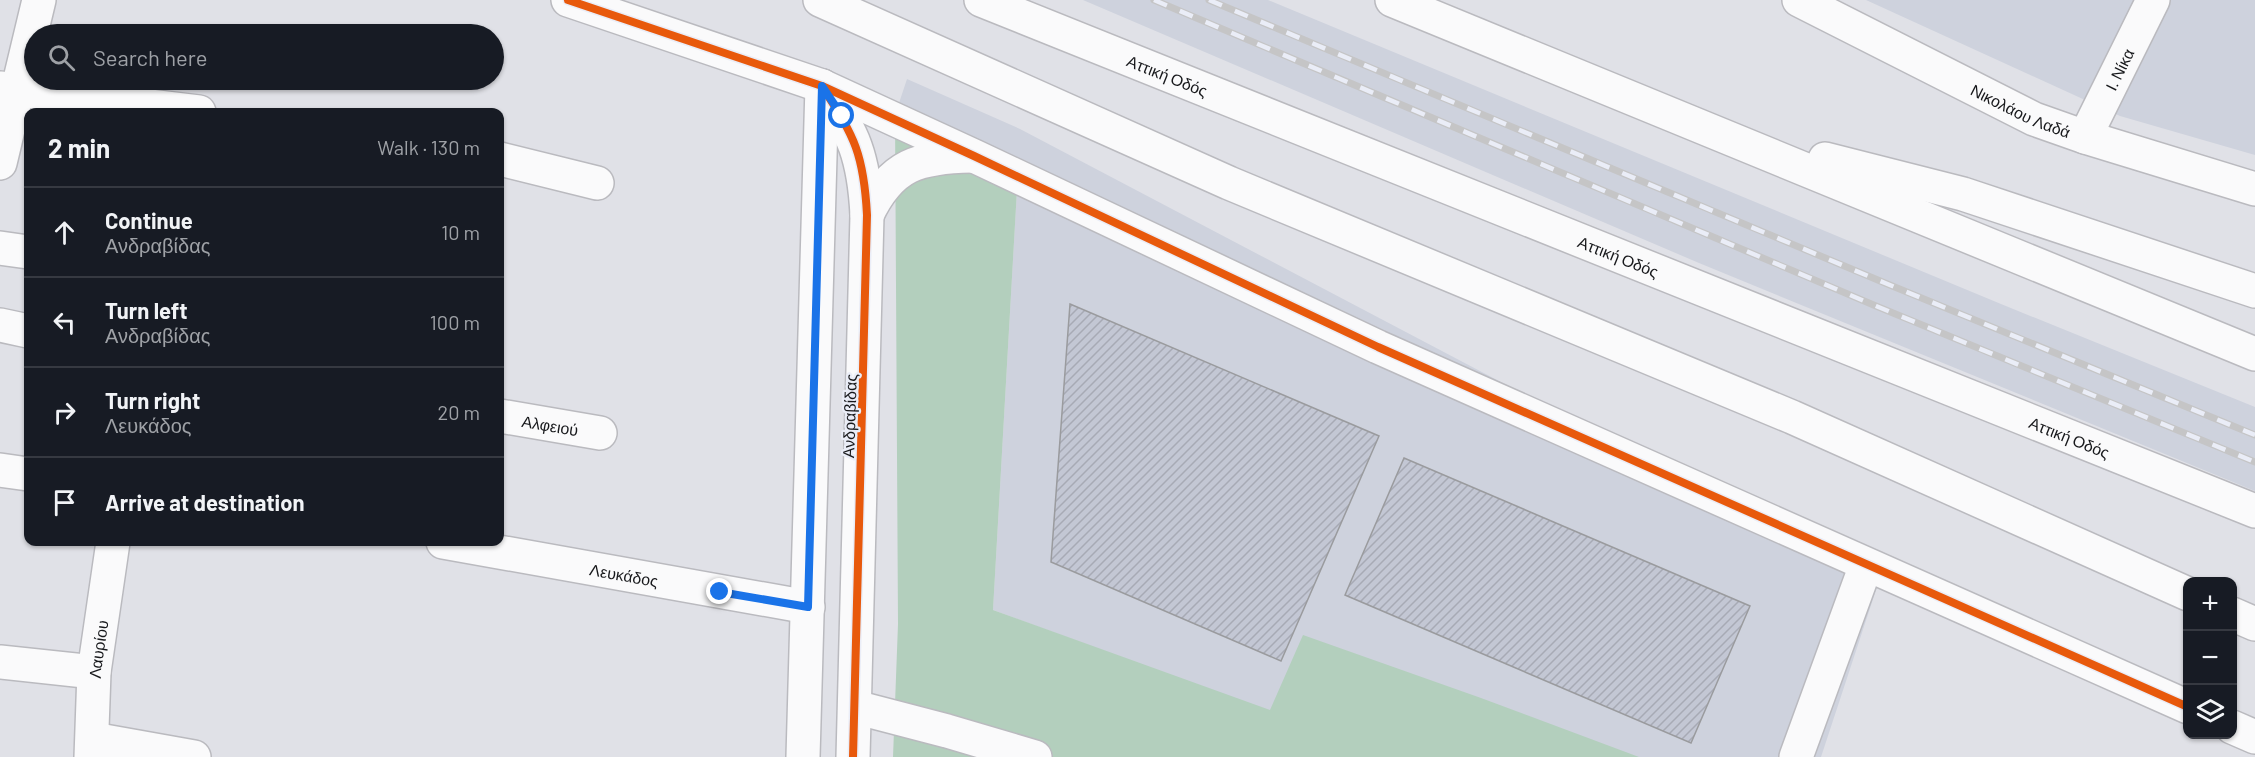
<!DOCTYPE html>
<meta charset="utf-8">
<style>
:root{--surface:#171b24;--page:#20242c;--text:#f1f3f6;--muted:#9ea1a6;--line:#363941}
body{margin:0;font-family:Barlow,sans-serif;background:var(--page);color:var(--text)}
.controls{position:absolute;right:18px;bottom:18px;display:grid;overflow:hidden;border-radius:12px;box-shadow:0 2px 4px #0004}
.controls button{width:54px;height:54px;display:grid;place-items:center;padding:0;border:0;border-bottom:2px solid var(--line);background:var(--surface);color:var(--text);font:30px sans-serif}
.stop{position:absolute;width:18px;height:18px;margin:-14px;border:4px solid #1a73e8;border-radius:50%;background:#fff}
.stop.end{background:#1a73e8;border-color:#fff;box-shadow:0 2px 6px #0008}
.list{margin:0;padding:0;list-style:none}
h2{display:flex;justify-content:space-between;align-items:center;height:78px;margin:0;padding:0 24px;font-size:26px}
h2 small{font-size:20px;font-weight:400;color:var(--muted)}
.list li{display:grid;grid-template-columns:39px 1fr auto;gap:18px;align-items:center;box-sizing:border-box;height:90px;padding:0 24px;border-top:2px solid var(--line)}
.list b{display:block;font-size:22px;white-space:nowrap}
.list p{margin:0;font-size:20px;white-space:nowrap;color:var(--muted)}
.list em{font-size:20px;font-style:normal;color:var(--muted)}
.icon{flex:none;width:33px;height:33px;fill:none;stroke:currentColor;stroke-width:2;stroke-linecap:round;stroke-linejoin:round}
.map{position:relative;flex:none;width:2255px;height:757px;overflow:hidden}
.search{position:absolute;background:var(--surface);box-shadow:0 2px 4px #0004;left:24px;top:24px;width:480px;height:66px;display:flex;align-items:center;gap:15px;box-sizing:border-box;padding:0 21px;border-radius:33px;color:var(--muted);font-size:22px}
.panel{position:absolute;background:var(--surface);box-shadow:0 2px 4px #0004;left:24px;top:108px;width:480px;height:438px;border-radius:12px}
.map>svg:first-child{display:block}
</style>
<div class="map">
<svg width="2255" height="757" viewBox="0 0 2255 757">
<defs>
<pattern id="building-hatch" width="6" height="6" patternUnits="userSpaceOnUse" patternTransform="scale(1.5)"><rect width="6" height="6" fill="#c3c7d4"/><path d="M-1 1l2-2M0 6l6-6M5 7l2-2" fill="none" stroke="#a7aab5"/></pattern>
</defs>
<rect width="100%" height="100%" fill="#e0e1e7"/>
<path fill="#ced2dd" d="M1083,0H1268L2001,304L2255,407V491L1699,263Z
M1866,0H2255V155L2120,116Z
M907,79L1020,129L1879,581L1821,757H1393L993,610L1018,172L895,115Z"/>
<path fill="#b3cfbd" d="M895,115L1018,172L993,610L1270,710L1303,635L1481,698L1639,757H893L898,624Z"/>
<path fill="url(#building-hatch)" stroke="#9a9b9e" stroke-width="1.5" d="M1070,304L1379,436L1281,661L1051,562Z
M1404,458L1750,606L1691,743L1345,595Z"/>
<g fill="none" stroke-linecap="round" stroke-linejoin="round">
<g stroke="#bababf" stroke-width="36">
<g id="minor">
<path d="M568,0L822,86L974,156L1378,347L2188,707"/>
<path id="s1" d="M1799,0L2034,119L2085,137L2255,189"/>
<path d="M822,86C854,134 864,157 867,215L853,757"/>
<path d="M0,88L199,112"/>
<path id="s2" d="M2085,137L2153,0"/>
<path d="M500,159L597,183"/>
<path d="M0,163L39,0"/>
<path d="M867,215C891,164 919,157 972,156"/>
<path d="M0,248L28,252"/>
<path d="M0,325L28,331"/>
<path id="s3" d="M500,416L600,433"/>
<path d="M0,470L28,474"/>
<path id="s4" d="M443,542L808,607"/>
<path d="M0,662L94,672"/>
<path d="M855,707L947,731L1035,757"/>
<path d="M2232,727L2255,737"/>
<path d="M93,739L194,757"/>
<path id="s5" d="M91,757L94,672L113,542"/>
<path d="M803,757L822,86"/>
<path d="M1796,757L1866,565"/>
</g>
</g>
<g stroke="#bababf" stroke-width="36">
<g id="highway">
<path d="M820,0L1229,183L1792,417L2188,594"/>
<path id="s6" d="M981,0L2255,511"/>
<path d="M1392,0L2255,354"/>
<path d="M1825,159L1963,194L2255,291"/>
<path d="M2232,614L2255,624"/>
</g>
</g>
<use href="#minor" stroke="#fafafb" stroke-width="33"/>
<use href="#highway" stroke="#fafafb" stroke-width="33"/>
<g stroke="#c5c5c6" stroke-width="7">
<path id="rail" d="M1154,0L1876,306L2255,462
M1209,0L1885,283L2255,435"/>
</g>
<use href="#rail" stroke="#eaedf7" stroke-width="4.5" stroke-dasharray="14" stroke-linecap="butt"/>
<g stroke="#eaedf7" stroke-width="11">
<path id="cycleway" d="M568,0L822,86L974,156L1378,347L2188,707
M822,87C855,135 864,157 867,215L853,757"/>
</g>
<use href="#cycleway" stroke="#e8590c" stroke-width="8"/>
</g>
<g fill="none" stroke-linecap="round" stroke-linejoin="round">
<path stroke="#1a73e8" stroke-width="8" d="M720,592L808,607L822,86L842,116"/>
</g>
<g text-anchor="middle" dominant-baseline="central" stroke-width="4.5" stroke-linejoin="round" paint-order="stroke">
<g font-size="16" fill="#17181b" stroke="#eaedf7">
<text stroke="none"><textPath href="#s2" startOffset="76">Ι. Νίκα</textPath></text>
<text stroke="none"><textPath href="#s6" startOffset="201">Αττική Οδός</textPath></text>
<text stroke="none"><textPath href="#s1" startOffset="248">Νικολάου Λαδά</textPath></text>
<text stroke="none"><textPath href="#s6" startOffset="687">Αττική Οδός</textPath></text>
<text transform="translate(849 416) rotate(-88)">Ανδραβίδας</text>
<text stroke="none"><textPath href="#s3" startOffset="51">Αλφειού</textPath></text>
<text stroke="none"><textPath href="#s6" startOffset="1173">Αττική Οδός</textPath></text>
<text stroke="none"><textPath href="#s4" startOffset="184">Λευκάδος</textPath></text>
<text stroke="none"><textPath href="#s5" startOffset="108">Λαυρίου</textPath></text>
</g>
</g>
</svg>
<div class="controls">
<button>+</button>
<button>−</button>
<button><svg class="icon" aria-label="layers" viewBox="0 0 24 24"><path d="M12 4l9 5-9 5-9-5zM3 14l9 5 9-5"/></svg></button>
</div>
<div class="stop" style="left:842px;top:116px"></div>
<div class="stop end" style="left:720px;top:592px"></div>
<div class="search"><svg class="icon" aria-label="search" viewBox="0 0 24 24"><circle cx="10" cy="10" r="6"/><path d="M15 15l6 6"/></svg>Search here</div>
<section class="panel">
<h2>2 min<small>Walk · 130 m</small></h2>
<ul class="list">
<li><svg class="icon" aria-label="ahead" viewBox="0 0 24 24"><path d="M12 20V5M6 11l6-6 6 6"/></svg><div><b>Continue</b><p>Ανδραβίδας</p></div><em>10 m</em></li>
<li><svg class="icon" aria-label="left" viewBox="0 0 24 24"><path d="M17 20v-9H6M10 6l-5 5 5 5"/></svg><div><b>Turn left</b><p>Ανδραβίδας</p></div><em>100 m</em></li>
<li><svg class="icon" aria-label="right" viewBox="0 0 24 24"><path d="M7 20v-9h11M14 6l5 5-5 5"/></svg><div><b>Turn right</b><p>Λευκάδος</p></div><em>20 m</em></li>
<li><svg class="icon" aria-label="arrive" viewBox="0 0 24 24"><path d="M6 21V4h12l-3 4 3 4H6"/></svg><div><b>Arrive at destination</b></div></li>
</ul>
</section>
</div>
